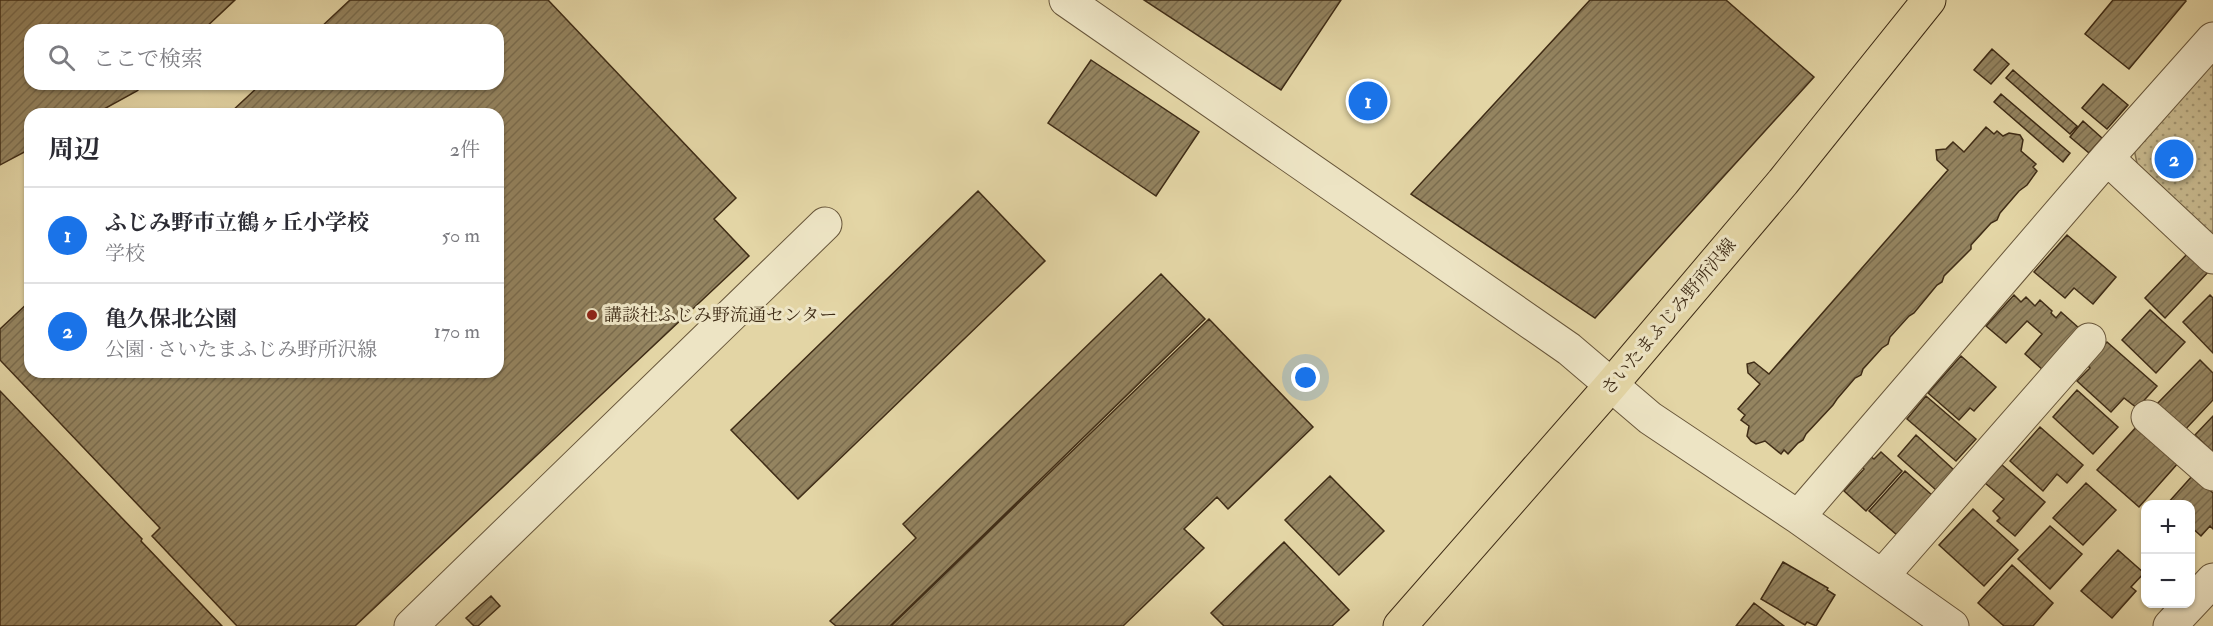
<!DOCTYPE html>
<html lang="ja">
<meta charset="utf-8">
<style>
:root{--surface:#fff;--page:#f7f7f7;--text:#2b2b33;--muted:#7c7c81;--line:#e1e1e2;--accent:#1a73e8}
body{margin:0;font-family:"IM FELL Double Pica","Noto Serif JP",serif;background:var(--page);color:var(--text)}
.controls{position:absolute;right:18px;bottom:18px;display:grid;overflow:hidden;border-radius:12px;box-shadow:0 2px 4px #0004}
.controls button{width:54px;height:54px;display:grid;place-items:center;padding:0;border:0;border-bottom:2px solid var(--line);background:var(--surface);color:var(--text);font:30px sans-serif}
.you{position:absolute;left:1306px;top:378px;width:21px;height:21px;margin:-15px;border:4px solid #fff;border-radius:50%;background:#1a73e8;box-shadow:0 0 0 9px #1a73e833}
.badge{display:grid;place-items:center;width:39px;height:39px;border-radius:50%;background:var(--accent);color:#fff;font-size:20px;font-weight:700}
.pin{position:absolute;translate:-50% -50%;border:3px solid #fff;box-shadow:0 2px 6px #0006}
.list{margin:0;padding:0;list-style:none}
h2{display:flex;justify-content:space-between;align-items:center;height:78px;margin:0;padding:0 24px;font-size:26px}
h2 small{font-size:20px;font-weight:400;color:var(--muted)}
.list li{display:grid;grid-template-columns:39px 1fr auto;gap:18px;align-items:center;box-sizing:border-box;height:96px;padding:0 24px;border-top:2px solid var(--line)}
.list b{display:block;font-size:22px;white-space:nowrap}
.list p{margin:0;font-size:20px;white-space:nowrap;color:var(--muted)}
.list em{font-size:20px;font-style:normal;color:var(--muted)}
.icon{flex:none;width:33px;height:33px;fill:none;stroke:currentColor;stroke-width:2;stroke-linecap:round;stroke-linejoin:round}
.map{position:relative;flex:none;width:2213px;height:626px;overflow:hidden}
.search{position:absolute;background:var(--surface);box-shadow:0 2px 4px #0004;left:24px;top:24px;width:480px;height:66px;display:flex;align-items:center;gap:15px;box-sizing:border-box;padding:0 21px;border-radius:18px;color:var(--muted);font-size:22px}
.panel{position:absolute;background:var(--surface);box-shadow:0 2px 4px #0004;left:24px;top:108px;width:480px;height:270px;border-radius:18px}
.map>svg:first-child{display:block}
</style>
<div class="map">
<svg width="2213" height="626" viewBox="0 0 2213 626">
<defs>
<pattern id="park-dots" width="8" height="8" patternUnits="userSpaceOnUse" patternTransform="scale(1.5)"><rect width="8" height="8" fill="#c7b88d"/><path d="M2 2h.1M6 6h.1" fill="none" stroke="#a39672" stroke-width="1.8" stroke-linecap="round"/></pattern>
<pattern id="building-hatch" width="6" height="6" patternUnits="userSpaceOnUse" patternTransform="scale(1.5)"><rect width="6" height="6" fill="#948460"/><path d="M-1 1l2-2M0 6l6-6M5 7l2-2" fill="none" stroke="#7a6c4e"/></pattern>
</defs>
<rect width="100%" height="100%" fill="#e3d5a5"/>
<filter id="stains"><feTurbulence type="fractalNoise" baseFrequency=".00333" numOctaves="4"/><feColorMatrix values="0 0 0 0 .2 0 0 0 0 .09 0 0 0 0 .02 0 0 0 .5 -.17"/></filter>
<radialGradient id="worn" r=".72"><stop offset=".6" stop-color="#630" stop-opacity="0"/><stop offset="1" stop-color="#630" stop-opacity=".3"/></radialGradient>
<path fill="url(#park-dots)" stroke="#837252" stroke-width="1.5" d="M2213,60V239L2138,168L2134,149Z"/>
<path fill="url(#building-hatch)" stroke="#3f2c16" stroke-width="1.5" d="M0,0H235L203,30H30V84H145L137,91L95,114H30V149L0,165Z
M350,0H548L736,198L714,219L749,256L355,626H237L152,536L160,528L0,360V329L30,301V372H498V114H229L261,84H498V30H318Z
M1144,0H1341L1281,90Z
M1590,0H1726L1814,77L1595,318L1411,194Z
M2113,0H2185L2186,1L2129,69L2085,34Z
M1992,49L2009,64L1991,84L1974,70Z
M1091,60L1199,132L1156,196L1048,123Z
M2013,70L2077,126L2070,134L2006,78Z
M2103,84L2128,105L2107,129L2082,108Z
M2001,94L2070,153L2063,162L1994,102Z
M2083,121L2102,138L2089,153L2070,137Z
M1986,127L1994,134L1997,131L2003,136L2009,133L2020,135L2023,140L2021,151L2036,164L2033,167L2037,171L2027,185L2019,191L2000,213L1997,220L1991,223L1971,245V249L1944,276L1942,282L1937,285L1914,313L1909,316L1890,337L1888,344L1882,348L1863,369L1861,375L1855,378L1837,399L1833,405L1806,434L1803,440L1798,443L1788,454L1784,450L1781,454L1765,441L1756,444L1751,441L1747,436L1749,426L1741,420L1745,415L1738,409L1760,384L1748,373L1747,364L1754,362L1769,374L1948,170L1937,160L1936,150L1946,149L1953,142L1964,152Z
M978,191L1045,261L798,499L731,430Z
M2067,235L2116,277L2093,304L2074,288L2065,298L2034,272Z
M2190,251L2210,270L2165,318L2145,298Z
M1161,274L1205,319L890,626H836L830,621L916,538L903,524Z
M2014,295L2021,302L2026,297L2035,306L2040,300L2052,311L2051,313L2056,318L2061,312L2080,329L2043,370L2025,354L2042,334L2027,321L2006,343L1986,326Z
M2210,295L2213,298V353L2183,322Z
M2150,310L2185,342L2156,373L2122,340Z
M1209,319L1313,427L1228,509L1217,497L1184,529L1204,548L1123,626H891Z
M2107,342L2157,386L2137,408L2124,398L2111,412L2077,381L2090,368L2086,364Z
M1961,356L1996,387L1974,411L1970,408L1959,420L1928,393Z
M2200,360L2213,373V400L2181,434L2153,408Z
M2077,390L2118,427L2093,454L2053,417Z
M0,391L142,539L141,541L222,626H0Z
M1926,396L1976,439L1956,461L1907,419Z
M2213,416V452L2195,435Z
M2138,425L2179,462L2139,507L2097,470Z
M2040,427L2083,465L2067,483L2057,474L2043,491L2010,461Z
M1916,435L1954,470L1936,490L1898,456Z
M1881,452L1902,471L1866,511L1844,491L1864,469L1861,466L1870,456L1874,459Z
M2002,465L2045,502L2015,536L1997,521L2000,518L1993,511L2004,499L1985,483Z
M1905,471L1933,496L1897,535L1869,511Z
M2193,475L2213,493V529L2210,526L2201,536L2190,526V504H2167Z
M1330,476L1384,531L1339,575L1285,520Z
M2086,483L2116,510L2083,545L2053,518Z
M1973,509L2018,550L1984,586L1939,545Z
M2050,526L2082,554L2050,589L2018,559Z
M1284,542L1349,610L1332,626H1224L1211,613Z
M2118,550L2144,573L2131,587L2136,591L2112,618L2081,591Z
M1783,562L1828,588L1827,590L1835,595L1816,626L1807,622L1805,625L1761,599Z
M2012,565L2053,603L2033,626H2004L1978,603Z
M491,596L500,606L478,626H474L466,618Z
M1754,603L1784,626H1736Z"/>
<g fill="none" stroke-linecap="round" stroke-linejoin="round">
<g stroke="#68563a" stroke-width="35">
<path id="minor" d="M1066,0L1569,349L1650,418L1798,517L1952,626
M2107,158L2213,257
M2148,417L2213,474
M1798,517L2107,158L2213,39
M1882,576L2089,340
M411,626L825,224
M2170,626L2213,580"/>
</g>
<g stroke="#3f2c16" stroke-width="35">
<path id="major" d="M1400,626L1612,384L1783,182L1929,0"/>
</g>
<use href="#minor" stroke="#ede4c4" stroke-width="33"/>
<use href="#major" stroke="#e3d5a5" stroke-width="33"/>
</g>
<circle fill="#8f2418" stroke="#ede4c4" stroke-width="2" cx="592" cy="315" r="6"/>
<g text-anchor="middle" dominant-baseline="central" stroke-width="6" stroke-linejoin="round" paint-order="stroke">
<g font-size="18" fill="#3f2c16" stroke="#ede4c4" text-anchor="start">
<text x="604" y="315">講談社ふじみ野流通センター</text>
</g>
<g font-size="18" fill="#3f2c16" stroke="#ede4c4">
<text transform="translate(1669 317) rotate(-50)">さいたまふじみ野所沢線</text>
</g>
</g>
<rect width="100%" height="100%" filter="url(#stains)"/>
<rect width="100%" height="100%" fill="url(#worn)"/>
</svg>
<div class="controls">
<button>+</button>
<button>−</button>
</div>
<div class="you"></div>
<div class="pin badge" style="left:1368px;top:101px">1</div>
<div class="pin badge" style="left:2174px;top:159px">2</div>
<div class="search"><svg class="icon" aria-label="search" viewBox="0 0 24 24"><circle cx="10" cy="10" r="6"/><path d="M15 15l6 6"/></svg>ここで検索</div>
<section class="panel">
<h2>周辺<small>2件</small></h2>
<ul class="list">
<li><span class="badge">1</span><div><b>ふじみ野市立鶴ヶ丘小学校</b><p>学校</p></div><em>50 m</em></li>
<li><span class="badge">2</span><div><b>亀久保北公園</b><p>公園 · さいたまふじみ野所沢線</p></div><em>170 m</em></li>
</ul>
</section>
</div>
